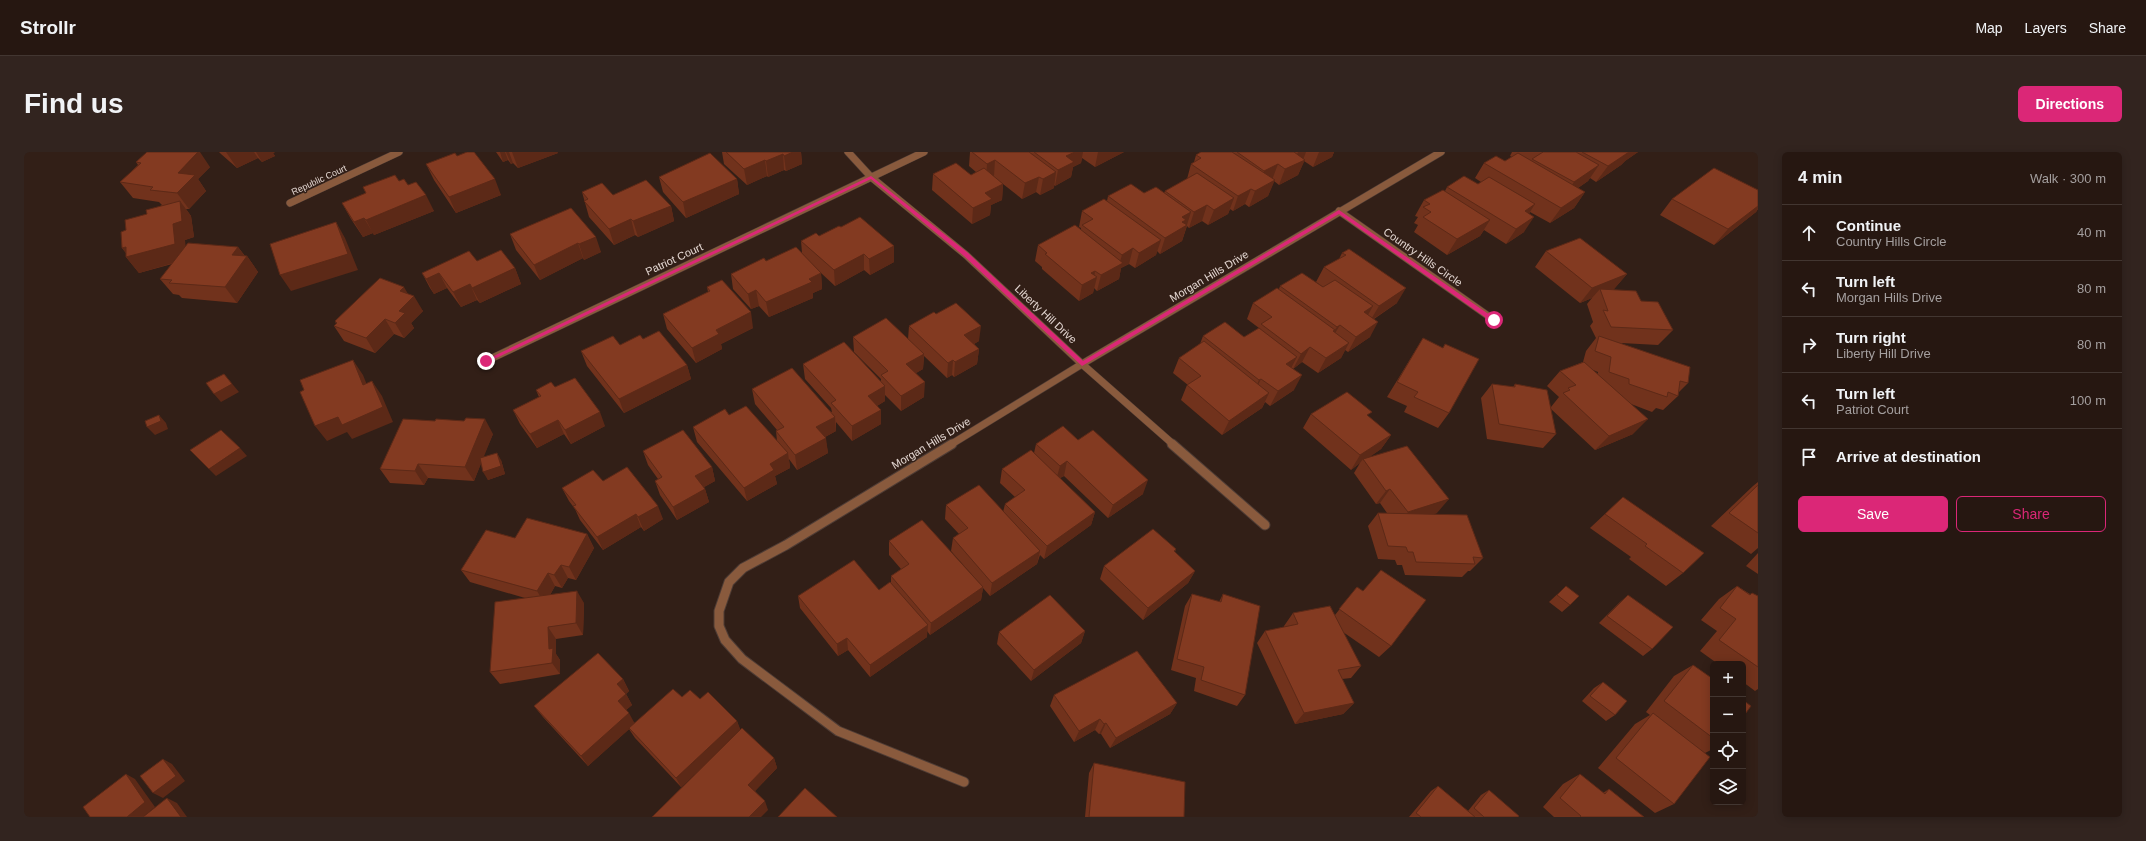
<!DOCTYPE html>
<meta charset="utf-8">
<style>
:root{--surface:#261711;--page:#32241f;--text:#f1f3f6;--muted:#a49f9f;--line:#423631;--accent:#db2777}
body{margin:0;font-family:Helvetica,sans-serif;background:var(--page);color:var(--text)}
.controls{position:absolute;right:12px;bottom:12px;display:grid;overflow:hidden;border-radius:6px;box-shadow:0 2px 10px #0003}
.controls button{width:36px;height:36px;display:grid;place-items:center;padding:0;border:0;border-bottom:1px solid var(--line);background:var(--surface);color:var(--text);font:20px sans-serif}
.stop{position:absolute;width:12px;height:12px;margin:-9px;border:3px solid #db2777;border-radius:50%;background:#fff}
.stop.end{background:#db2777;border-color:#fff;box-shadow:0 1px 4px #0008}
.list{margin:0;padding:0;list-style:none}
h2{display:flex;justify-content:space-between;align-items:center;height:52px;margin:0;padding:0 16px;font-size:17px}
h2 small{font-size:13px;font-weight:400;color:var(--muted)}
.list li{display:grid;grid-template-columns:26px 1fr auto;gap:12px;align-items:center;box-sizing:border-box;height:56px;padding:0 16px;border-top:1px solid var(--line)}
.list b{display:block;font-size:15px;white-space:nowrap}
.list p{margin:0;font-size:13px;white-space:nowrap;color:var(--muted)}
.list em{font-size:13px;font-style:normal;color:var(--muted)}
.actions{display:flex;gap:8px;padding:12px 16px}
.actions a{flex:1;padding:9px 0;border:1px solid var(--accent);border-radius:6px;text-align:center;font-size:14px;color:var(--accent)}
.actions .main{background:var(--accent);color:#fff}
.icon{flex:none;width:22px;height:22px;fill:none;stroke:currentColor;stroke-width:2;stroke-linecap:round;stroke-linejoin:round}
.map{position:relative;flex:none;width:1734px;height:665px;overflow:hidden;border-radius:6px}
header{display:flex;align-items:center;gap:24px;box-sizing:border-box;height:56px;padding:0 20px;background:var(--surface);border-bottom:1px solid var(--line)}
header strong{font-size:19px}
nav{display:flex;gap:22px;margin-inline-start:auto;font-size:14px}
.intro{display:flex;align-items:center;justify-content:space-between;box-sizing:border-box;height:96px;padding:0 24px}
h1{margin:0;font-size:28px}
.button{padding:10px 18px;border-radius:6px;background:var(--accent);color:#fff;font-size:14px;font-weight:700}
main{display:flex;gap:24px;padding:0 24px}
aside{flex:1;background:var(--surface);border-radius:6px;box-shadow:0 2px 10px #0003}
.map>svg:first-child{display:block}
</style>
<header>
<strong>Strollr</strong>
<nav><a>Map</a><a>Layers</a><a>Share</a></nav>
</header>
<div class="intro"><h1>Find us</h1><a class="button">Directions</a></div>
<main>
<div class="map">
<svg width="1734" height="665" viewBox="0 0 1734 665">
<rect width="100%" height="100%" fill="#321f17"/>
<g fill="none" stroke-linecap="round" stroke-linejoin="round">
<g stroke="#4e3c35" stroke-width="8">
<path id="street-far1" d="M824,0L847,25L942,103L1058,212L1150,293
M266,51L375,0
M1315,59L1470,168
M462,209L900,0
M926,293L1058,212L1417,0"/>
</g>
<g stroke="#4e3c35" stroke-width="11">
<path id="street" d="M928,292L762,393L719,416L705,430L695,459V474L701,488L718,507L814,579L940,630
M1148,292L1241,373"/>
</g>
<use href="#street-far1" stroke="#895a3d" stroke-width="7"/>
<use href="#street" stroke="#895a3d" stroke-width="9"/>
</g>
<path fill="#71321c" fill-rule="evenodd" d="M195,0H251L249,1L251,4L238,10L234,6L213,16L197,2Z
M472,0H533L534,1L494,16L489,11L487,12L484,8L479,10Z
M698,0H777L778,12L762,19L760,18L744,25L743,24L723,33L700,12Z
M946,0H1100L1071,15L1058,6L1057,11L1049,15L1047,25L1031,34L1030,33V36L1016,43L1012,40L998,47L979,32L978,48L967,53L966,63L948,72L908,38L909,22L947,23L952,20L945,14Z
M1177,0H1310L1308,5L1289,15L1280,9L1274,23L1255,33L1250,29L1244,44L1225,55L1221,52L1209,59L1206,57L1204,62L1184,73L1178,69L1165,76L1163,74L1158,89L1136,102L1133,99L1132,103L1111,116L1105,112L1097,116L1095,127L1073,139L1070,136L1069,141L1055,149L1018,117V115L1011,109L1014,93L1057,78V76L1055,75L1058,59L1083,49L1084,44L1120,41H1140L1141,39L1163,27L1167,12L1170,10L1172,3Z
M1488,0H1614L1601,9L1597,13L1572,30L1566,26L1564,29L1554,36L1561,40L1550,56L1526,71L1506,60L1505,62L1500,80L1482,92L1460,78L1456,84L1423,103L1390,80L1394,73L1390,71L1394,65L1391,64L1400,48L1421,39L1423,35L1454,32L1457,30L1451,26L1460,11L1481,9L1488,5L1486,4Z
M433,4L477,43L432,61L410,28L402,12Z
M112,10L186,15L174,27L182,39L165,57H162L167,64L170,85L161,88V95H214L221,104H223L234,120L213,151L158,146L155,143L149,142L136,127L148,112L115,121L102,105V101L98,96L102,78L123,62L138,53L135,50L109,46L96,30L114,13Z
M635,25L713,27L715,42L662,66L639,40Z
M375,29L384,33L410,59L350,83L349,81L339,85L327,67L318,51L342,41L339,35Z
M1734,38V57L1732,60L1690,93L1636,63L1648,47Z
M558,40L589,43L647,54L650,69L614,85L611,83L590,93L565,65Z
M547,56L577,100L560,108L559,106L516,128L492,98L486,82Z
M795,84L870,110L846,123L840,118L811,134L797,121L798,137L789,141V146L745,165L735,154L727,157L709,137L707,122L742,109L778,101L777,89Z
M1325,97L1373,151L1350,167L1346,185L1324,200L1321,198L1317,206L1294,221L1278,210L1269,217L1270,238L1246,254L1241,250L1238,256L1198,283L1157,248L1163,233H1164L1149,221L1155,206L1176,192L1179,184L1220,185L1235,176L1223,167L1229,151L1255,137L1256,134L1299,135L1292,130L1300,115L1315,107L1318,101Z
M1522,99L1603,122L1590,137L1589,138L1617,149L1649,178L1634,193L1597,191L1664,231L1654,241V244L1639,258L1632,256L1628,260L1607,252L1609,282L1571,298L1527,257L1532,282L1519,296L1463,287L1457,246L1468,232L1489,235L1491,232L1527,255L1535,245L1523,234L1536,219L1559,210L1562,199L1572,186L1566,174L1569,170L1563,152L1568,146L1556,151L1511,115ZM1569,218L1574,220V222Z
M453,109L491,116L497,132L456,151L453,148L437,155L423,136L410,142L406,136L398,121Z
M683,135L729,176L697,192L698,197L672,211L643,177L639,162L684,140Z
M384,142L399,159L387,171L390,176L380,186L370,182L351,201L320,189L310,174L312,172L311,169Z
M912,162L955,189L950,192L955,197L953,212L930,225L928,223L923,226L900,204L899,217L892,221L900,245L877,259L861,243V249L853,254L857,272L828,289L812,270V279L801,285L804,301L773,318L765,307L766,316L751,324L753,332L723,349L673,290L669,275L705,263L753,289L752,279L753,278L731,252L728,237L808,260L807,256L781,227L779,212L857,229V227L830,200L829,185L884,187L885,174Z
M1399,186L1425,261L1414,276L1380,260L1383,254L1363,245Z
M619,187L663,213L667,227L600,261L563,214L557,199L596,193Z
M531,235L581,274L547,292L540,282L513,296L496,272L489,258L515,245L512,238Z
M1287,262L1345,265L1367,283L1357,297L1345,305L1413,361L1409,362L1459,406L1446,419H1444L1438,425L1381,423L1378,413H1373L1371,408L1354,407L1344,374L1354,361H1363L1356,351L1352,352L1330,321L1336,311L1327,318L1279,276Z
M469,282L459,305L477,308L481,322L464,328L457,311L450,329L404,326L400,333L366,331L356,317Z
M1054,288L1119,342L1084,366L1040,324L1036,326L1071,360L1067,373L1020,407L1016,403L1013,412L966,444L959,436L957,448L906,483L903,479V485L846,525L824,498L814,504L776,456L774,444L855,438L867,430V424L877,417L865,403V389L956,432L927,399L929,386L935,382L921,367L922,353L979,360L981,352L991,345L976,331L978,317L1010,301L1012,292Z
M619,299L688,315L691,329L680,335L681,337L685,350L653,368L636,343L631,329L634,327L624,313Z
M579,329L639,367L620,379L617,375L579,398L556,368L551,357L545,349L538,336Z
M1734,330V396L1727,402L1687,374L1729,334Z
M1599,345L1659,421L1642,434L1605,407L1607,405L1566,376Z
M563,382L570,396L552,428L544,426L538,436L531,434L526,443L560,451L559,483L532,487V502L536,508V522L476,532L466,520L501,446L446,430L437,418L491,386Z
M1152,397L1151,400L1171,419L1164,431L1119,468L1076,427L1080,414Z
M1734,401V422L1722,414Z
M1542,434L1546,453L1538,460L1525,450Z
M1713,434L1726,442L1728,441L1734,444V537L1731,539L1719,530V512H1694L1676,499L1693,479L1677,468L1695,447Z
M1333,435L1367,494L1355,505L1319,480L1337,514L1327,526L1318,527L1330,551L1319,562L1271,572L1233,491L1241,479L1260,475V474L1269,461L1311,463Z
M1168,442L1195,450L1199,442L1221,543L1213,554L1170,539L1172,526L1147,518L1161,454Z
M1604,443L1628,497L1619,504L1575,471L1596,450Z
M1061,479L1057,491L1007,529L973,492L975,480Z
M1669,513L1689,527V597L1681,601L1650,652L1631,661L1574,616L1611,572L1626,563L1622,560L1650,524Z
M599,527L605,539L602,542L608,553L602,558L610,571L658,545L676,547L713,569L716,578L750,606L753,616L731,639L744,658L684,610L657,635L611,586L605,577L564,614L519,565L510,554Z
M1579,530L1591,563L1582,569L1558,549L1570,536Z
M1030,543L1153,551L1146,562L1086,596L1077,582H1075L1071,578L1050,590L1026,554Z
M1070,611L1160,665H1061L1065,621Z
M1556,622L1579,641L1585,637L1620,665H1530L1519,655L1539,632Z
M1414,634L1444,659L1457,643L1465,638L1494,665H1385L1407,639Z"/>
<path fill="#5c2917" d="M174,0H176L186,15L174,27L182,39L165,57L153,41L154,21Z
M202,0H230L234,6L213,16Z
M232,0H251L249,1L251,4L238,10Z
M476,0H481L484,8L479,10Z
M482,0H485L489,11L487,12Z
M488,0H533L534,1L494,16Z
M769,0H777L778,12L762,19L760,4Z
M1051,0H1059L1057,11L1049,15L1047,25L1031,34L1034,18L1042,4Z
M1074,0H1100L1071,15Z
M1274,0H1282L1279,8H1281L1274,23L1255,33L1261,17L1268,14Z
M1295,0H1310L1308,5L1289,15Z
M1605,0H1614L1601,9L1597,13L1572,30L1584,14Z
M759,2L760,18L744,25L742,9Z
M741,8L743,24L723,33L720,17Z
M971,8L970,24L962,28L963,12Z
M1254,12L1248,28L1234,35L1240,19Z
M1575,13L1564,29L1539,46L1550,30Z
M1032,20L1030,36L1016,43L1019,27Z
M1015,25L1012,40L998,47L1001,31Z
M471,27L477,43L432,61L425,45Z
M713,27L715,42L662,66L659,50Z
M1251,28L1244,44L1225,55L1231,39Z
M979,32L978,48L967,53L966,63L948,72L949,56L961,41Z
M1227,37L1221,52L1209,59L1214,44Z
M1561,40L1550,56L1526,71L1537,56Z
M402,43L410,59L350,83L342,68Z
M1210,46L1204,62L1184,73L1190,58Z
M156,49L167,64L170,85L161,88L163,107L115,121L102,105H105L98,96L102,95L149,72Z
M1511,52L1501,68V59Z
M1183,53L1178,69L1165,76L1170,60Z
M647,54L650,69L614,85L609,69Z
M1734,54V57L1732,60L1690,93L1704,77Z
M1167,60L1158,89L1136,102L1141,86L1158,65Z
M1510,65L1500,80L1482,92L1492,77Z
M340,66L349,81L339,85L330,70Z
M607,67L611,83L590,93L585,77Z
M1466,68L1456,84L1423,103L1433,87Z
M312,70L321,86L334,118L267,139L256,123Z
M572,85L577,100L560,108L555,92Z
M1137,88L1132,103L1111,116L1115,101Z
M554,91L559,106L516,128L510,113Z
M870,94V110L846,123L845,107Z
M214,95L222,106L223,104L234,120L213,151L201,135L208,103Z
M1109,96L1105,112L1097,116L1095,127L1073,139L1077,123L1095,113L1098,103Z
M840,102V118L811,134L810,118Z
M491,116L497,132L456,151L448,136Z
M1071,119L1070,127L1073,125L1069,141L1055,149L1058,133L1067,121Z
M415,121L423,136L410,142L402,127Z
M797,121L798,137L789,141V146L745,165L742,150Z
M1603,122L1590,137L1578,142L1576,137L1568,146L1556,151L1568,136Z
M446,132L453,148L437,155L429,140Z
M380,135L387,147L390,144L399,159L387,171L390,176L380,186L371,171L375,159L376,139Z
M1382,136L1373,151L1346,169L1355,154Z
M732,138L735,154L727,157L724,142Z
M1349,154L1340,170V160Z
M727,160L729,176L697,192L698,197L672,211L668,196L692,178Z
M361,167L370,182L351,201L342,186Z
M1354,170L1346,185L1324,200L1332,185Z
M1316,173L1307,188L1309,179H1310L1313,175Z
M957,174L955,189L939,198L940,183Z
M1325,191L1317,206L1294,221L1302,206Z
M1286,195L1278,210L1269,217L1277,202Z
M955,197L953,212L930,225L931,210Z
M900,202L899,217L882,227V212Z
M1273,205L1265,220L1262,212Z
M329,208L339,223L349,248L339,233Z
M929,208L928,223L923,226L924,211Z
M663,213L667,227L600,261L595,247Z
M200,222L215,240L197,250L190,242Z
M1278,223L1270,238L1246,254L1254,239Z
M1237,227L1230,241L1228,243L1235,228Z
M348,229L358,244L369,270L328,287L323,280L303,289L291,274L314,265Z
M901,230L900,245L877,259V244Z
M861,234V249L844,259V244Z
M1245,241L1238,256L1198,283L1205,269Z
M857,258V272L828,289V274Z
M576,260L581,274L547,292L541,278Z
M135,263L142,271L144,277L131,283L123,275Z
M811,265L812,279L794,289L792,275Z
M461,267L469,282L450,329L441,315Z
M1624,267L1609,282L1571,298L1585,284Z
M534,268L540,282L513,296L506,282Z
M1367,283L1357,297L1340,309L1339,307L1336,311L1327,318L1336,303Z
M802,286L804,301L773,318L771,303Z
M216,296L223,304L192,324L185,317Z
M473,301L477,308L481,322L464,328L459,320Z
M764,301L766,316L751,324L753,332L723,349L720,336L746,312Z
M1043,309L1040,324L1032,328L1036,314Z
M394,312L404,326L400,333L391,319Z
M688,315L691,329L675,338L671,324Z
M1124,328L1119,342L1084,366L1089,353Z
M681,337L685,350L653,368L649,355Z
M1366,337L1356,351L1352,352L1362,339Z
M1425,347L1413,361L1373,374L1384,360Z
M634,354L639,367L620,379L614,365Z
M1071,360L1067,373L1020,407L1023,394Z
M612,362L617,375L579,398L573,385Z
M563,382L570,396L552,428L545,415Z
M1016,399L1013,412L966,444L968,431Z
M537,413L544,426L538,436L530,423Z
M1171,419L1164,431L1119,468L1124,456Z
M524,421L531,434L521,452L513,439Z
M959,435L957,448L906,483L907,471Z
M553,439L560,451L559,483L552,471Z
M904,473L903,485L846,525V513Z
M524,475L532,487V502L536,508V522L528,511L525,497Z
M1061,479L1057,491L1007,529L1010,518Z
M823,486L824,498L814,504L813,492Z
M599,527L605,539L599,544L593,532Z
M602,542L608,553L600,560L594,549Z
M1153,551L1146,562L1086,596L1092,586Z
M1330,551L1319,562L1271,572L1280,561Z
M605,561L611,572L564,614L557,604Z
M1076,567L1071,578L1050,590L1055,579Z
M713,569L717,579L657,635L652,626Z
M1082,571L1077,582H1075L1080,572Z
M750,606L753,616L728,642L724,633Z
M139,607L148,612L161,629L139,646L129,641Z
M102,622L111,627L131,655L119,665H103Z
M143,646L153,651L163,665H157Z
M741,649L744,658L737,665H725Z"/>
<path fill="#833a21" stroke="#5c2917" d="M123,0H174L154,21L171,23L153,41L126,38L129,35L96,30L117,11L112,10Z
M443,0H450L471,27L425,45L402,12L431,1L433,4Z
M702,0H769L760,4L759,2L742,9L741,8L720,17Z
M948,0H1005L1032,20L1019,27L1015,25L1001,31L971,8L963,12Z
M1010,0H1051L1042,4L1050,10L1034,18Z
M1177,0H1208L1251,28L1231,39L1227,37L1214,44L1167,12L1177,6L1172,3Z
M1213,0H1270L1281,8L1261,17L1254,12L1240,19Z
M1518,0H1552L1575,13L1550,30L1508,7L1519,0Z
M1558,0H1605L1584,14Z
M686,1L713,27L659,50L635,25Z
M1494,1L1561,40L1537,56L1460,11L1472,4L1481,9Z
M932,11L947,23L960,16L979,32L961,41L968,47L949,56L909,22Z
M1690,16L1734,38V54L1704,77L1648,47Z
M1173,21L1210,46L1190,58L1183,53L1170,60L1141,39Z
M371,23L375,29L380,27L384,33L392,30L402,43L342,68L340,66L330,70L318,51L342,41L339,35Z
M1440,24L1454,32L1465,25L1511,52L1501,59L1510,65L1492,77L1423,35Z
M622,28L647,54L609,69L607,67L585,77L560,49L564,47L558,40L578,31L589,43Z
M1107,32L1120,41L1132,35L1167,60L1158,65L1162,68L1158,70L1163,73L1141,86L1084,44Z
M1419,38L1466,68L1433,87L1399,65L1407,60L1399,55L1406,52L1400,48Z
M1080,47L1137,88L1115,101L1109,96L1098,103L1058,73L1069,67L1058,59Z
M156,49L158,69L149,72L151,92L102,105V95L98,96L97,80L102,78L101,68L123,62L122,58Z
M547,56L572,85L555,92L554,91L510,113L486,82Z
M836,65L870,94L845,107L840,102L810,118L777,89L792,81L795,84L815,74L817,75Z
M312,70L324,102L256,123L246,92Z
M1051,73L1099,111L1077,123L1071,119L1067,121L1073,125L1058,133L1021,102L1023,101L1014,93Z
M1556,86L1603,122L1568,136L1522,99Z
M164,91L214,95L208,103L223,104L201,135L145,131L148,128L136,127Z
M772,95L797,121L785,127L788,130L742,150L732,138L724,142L707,122L740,106L742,109Z
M1325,97L1382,136L1355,154L1300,115L1322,103L1318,101Z
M477,98L491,116L448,136L446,132L429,140L415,121L402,127L398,121L445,99L453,109Z
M1278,121L1299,135L1311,128L1349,154L1340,160L1354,170L1332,185L1316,173L1313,175L1256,134Z
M356,126L380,135L376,139L390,144L375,159L381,161L371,171L361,167L342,186L310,174L313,171L311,169Z
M698,128L727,160L692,178L695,182L668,196L639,162L686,139L683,135Z
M1253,136L1311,178L1309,179L1325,191L1302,206L1286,195L1277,202L1237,172L1248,165L1229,151Z
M1576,137L1612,139L1617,149L1634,150L1649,178L1587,175L1579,158L1584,159Z
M932,151L957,174L940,183L955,197L931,210L929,208L924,211L885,174L910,160L912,162Z
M862,166L900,202L882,212L901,230L877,244L857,223L864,219L829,185Z
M1201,170L1220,185L1235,176L1273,205L1262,212L1278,223L1254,239L1237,227L1235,228L1179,184Z
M635,179L663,213L595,247L557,199L589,184L596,193L616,183L619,187Z
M1575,184L1666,215L1664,231L1656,229L1654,244L1644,240L1643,245L1605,232V227L1585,220L1587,205L1571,199Z
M1399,186L1419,196L1421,192L1455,207L1425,261L1390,245L1394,240L1373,230Z
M1180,189L1245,241L1205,269L1163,233L1177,224L1155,206Z
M820,190L861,234L844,244L857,258L828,274L807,251L812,248L779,212Z
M329,208L339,233L348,229L359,255L318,273L314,265L291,274L276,240L280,238L276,228Z
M1560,210L1624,267L1585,284L1539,241L1546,238L1544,236L1552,233L1536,219Z
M768,216L811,265L792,275L802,286L771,303L752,279L760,275L728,237Z
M200,222L208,232L190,242L182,231Z
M551,226L576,260L541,278L534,268L506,282L489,258L517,244L512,238L527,230L531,235Z
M1468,232L1491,235V232L1523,238L1532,282L1475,272Z
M1323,240L1348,260L1343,263L1367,283L1336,303L1287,262Z
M722,254L764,301L746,312L750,318L720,336L669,275L701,257L705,263Z
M135,263L137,269L123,275L121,269Z
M442,266L461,267L441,315L394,312L391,319L356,317L379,267L411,269L412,267L440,269Z
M1039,274L1054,288L1069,278L1124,328L1089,353L1043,309L1036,314L1012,292Z
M197,278L216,296L185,317L166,298Z
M659,278L688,315L671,324L681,337L649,355L631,329L638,325L619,299Z
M1383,294L1425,347L1384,360L1366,337L1362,339L1339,307Z
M1007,298L1071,360L1023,394L981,352L1001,338L978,317Z
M473,301L477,314L459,320L456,306Z
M603,315L634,354L614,365L612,362L573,385L549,354L552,353L538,336L569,318L579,329Z
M955,333L1016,399L968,431L929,386L944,376L922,353Z
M1734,333V381L1705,361Z
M1599,345L1680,401L1659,421L1621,394L1623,392L1581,362Z
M1354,361L1443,363L1459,406L1449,405L1451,412L1392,410L1389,400H1384L1382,395L1364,394Z
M503,366L563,382L545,415L537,413L530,423L524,421L513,439L437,418L462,378L491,386Z
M898,368L959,435L907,471L867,424L885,412L865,389Z
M1129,377L1152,397L1150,399L1171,419L1124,456L1080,414Z
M830,408L855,438L866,430L904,473L846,513L823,486L813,492L774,444Z
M1357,418L1402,448L1367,494L1315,457L1333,435L1339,439Z
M1542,434L1555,444L1546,453L1533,443Z
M1713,434L1726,443L1728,441L1734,444V515L1695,488L1712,467L1696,456Z
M553,439L552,471L524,475L525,497L529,496L528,511L466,520L471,450Z
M1168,442L1197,450L1199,442L1236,454L1221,543L1177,528L1180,515L1153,507Z
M1026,443L1061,479L1010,518L975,480Z
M1604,443L1649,475L1628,497L1583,464Z
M1306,454L1337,514L1314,518L1330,551L1280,561L1241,479L1274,472L1269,461Z
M1113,499L1153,551L1092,586L1082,571L1080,572L1076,567L1055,579L1030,543Z
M574,501L599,527L593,532L602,542L594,549L605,561L557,604L510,554Z
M1669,513L1689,527V586L1640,549Z
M1579,530L1603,549L1591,563L1566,544Z
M649,537L658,545L666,538L676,547L684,540L713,569L652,626L605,576Z
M1719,548L1727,554L1719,565Z
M1629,561L1686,605L1650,652L1592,606Z
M718,576L750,606L724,633L741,649L725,665H628Z
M139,607L152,624L129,641L116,624Z
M1070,611L1161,630L1160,665H1065Z
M102,622L121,650L103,665H66L59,655Z
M1556,622L1581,642L1585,637L1620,665H1556L1557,664L1536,646Z
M1414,634L1451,665H1397L1392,661Z
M781,636L813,665H754Z
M1465,638L1495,664L1494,665H1460L1450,656Z
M143,646L157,665H119Z"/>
<path fill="#db2777" d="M847,24L944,101L1059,209L1315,58L1473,168L1468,170L1315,62L1058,214L940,104L847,27L464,210L459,209Z"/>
<g text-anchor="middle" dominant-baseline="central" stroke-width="3" stroke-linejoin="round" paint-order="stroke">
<g font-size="9" fill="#e3d6d1" stroke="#321f17">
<text transform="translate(295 28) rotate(-25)">Republic Court</text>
</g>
<g font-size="11" fill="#e3d6d1" stroke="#321f17">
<text transform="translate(1399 105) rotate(35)">Country Hills Circle</text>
<text transform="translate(650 107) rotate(-25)">Patriot Court</text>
<text transform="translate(1185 124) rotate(-31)">Morgan Hills Drive</text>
<text transform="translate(1022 162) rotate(43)">Liberty Hill Drive</text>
<text transform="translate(907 291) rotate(-31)">Morgan Hills Drive</text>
</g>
</g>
</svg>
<div class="controls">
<button>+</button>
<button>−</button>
<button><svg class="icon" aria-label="locate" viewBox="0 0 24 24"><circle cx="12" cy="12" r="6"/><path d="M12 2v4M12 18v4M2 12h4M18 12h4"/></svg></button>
<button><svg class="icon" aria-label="layers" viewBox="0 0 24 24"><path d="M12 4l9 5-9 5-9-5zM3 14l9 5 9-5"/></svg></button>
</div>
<div class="stop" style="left:1470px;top:168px"></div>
<div class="stop end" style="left:462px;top:209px"></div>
</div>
<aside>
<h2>4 min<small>Walk · 300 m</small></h2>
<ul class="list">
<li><svg class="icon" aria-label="ahead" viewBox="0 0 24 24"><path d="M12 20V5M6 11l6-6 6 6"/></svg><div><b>Continue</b><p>Country Hills Circle</p></div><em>40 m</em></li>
<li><svg class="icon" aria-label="left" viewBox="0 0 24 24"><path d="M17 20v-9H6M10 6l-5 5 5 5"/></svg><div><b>Turn left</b><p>Morgan Hills Drive</p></div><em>80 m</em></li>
<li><svg class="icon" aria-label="right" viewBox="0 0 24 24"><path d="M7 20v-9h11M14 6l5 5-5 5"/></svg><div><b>Turn right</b><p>Liberty Hill Drive</p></div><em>80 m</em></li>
<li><svg class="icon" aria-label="left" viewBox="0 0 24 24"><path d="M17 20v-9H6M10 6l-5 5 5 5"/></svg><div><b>Turn left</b><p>Patriot Court</p></div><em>100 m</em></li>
<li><svg class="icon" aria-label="arrive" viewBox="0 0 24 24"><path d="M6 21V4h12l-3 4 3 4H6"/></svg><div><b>Arrive at destination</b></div></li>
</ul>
<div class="actions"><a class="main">Save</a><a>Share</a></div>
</aside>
</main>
